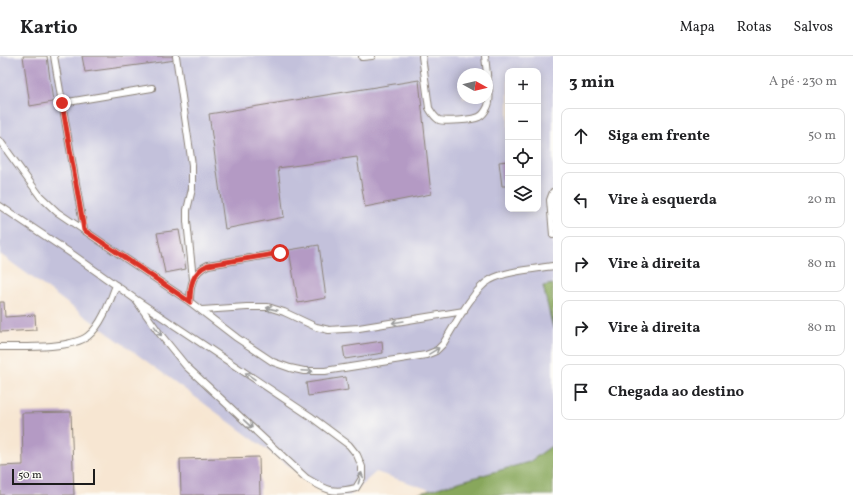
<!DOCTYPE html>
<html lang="pt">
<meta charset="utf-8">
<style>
:root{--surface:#fff;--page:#f2f2f2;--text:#202124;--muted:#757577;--line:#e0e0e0}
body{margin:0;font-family:Vollkorn,serif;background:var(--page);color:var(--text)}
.controls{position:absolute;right:12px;top:12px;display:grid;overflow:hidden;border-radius:8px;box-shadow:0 2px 10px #0003}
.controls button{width:36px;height:36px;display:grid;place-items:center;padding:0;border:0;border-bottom:1px solid var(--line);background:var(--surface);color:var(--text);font:20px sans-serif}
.compass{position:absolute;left:457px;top:12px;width:36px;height:36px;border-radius:50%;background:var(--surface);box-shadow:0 2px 10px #0003;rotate:98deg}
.scale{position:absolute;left:12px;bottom:10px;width:83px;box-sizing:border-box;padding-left:4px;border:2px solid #1c1c1c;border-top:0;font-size:11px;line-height:14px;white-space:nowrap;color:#1c1c1c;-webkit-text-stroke:3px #fdfcf7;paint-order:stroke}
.stop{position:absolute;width:12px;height:12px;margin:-9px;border:3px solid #d93025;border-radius:50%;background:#fff}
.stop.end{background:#d93025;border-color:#fff;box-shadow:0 1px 4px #0008}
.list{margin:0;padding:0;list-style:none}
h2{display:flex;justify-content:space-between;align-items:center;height:52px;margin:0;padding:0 16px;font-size:17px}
h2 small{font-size:13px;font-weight:400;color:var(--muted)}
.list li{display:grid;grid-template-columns:26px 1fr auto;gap:12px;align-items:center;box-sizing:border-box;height:56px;margin:0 8px 8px;padding:0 8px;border:1px solid var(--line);border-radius:8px}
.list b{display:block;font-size:15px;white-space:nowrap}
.list em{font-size:13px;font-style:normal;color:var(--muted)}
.icon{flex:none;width:22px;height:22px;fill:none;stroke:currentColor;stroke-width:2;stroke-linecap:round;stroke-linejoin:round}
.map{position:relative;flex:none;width:553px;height:439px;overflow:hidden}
header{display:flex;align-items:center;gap:24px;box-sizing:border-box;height:56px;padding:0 20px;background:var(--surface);border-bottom:1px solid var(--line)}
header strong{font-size:19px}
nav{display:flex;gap:22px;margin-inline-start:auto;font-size:14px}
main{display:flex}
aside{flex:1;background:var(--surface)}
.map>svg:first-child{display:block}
</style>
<header>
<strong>Kartio</strong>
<nav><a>Mapa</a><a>Rotas</a><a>Salvos</a></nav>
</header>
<main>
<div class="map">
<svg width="553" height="439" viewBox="0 0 553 439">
<rect width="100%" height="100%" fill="#fdfcf7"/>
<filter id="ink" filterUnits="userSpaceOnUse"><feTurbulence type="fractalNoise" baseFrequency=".025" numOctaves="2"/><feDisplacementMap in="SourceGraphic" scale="8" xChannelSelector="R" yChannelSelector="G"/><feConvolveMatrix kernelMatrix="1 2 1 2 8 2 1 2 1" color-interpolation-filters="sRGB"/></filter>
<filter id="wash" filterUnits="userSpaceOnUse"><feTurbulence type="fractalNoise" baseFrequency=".012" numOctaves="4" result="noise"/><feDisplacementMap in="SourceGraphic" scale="16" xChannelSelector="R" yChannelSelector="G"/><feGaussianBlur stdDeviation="0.9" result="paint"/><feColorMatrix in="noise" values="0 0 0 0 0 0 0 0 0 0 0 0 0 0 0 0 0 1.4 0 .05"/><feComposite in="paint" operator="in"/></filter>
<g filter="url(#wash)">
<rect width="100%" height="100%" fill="#f7e6d2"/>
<path fill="#c3c1db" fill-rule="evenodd" d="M0,0H553V439H446L376,416L350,439H329L0,198ZM508,15H538V153H508ZM463,18H487V42H463Z"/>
<path fill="#88a75b" stroke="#52623c" d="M553,228V272L543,230Z
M553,389V439H413L529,406Z"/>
<g id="blocks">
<path fill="#b49ac4" d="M23,0H47L53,46L30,50Z
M82,0H175L176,4L85,16Z
M419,24L431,138L365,151L357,101L278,112L284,161L225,173L209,58Z
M508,105V130H502L499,106Z
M179,174L186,213L165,217L157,177Z
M319,189L326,242L298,247L289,194Z
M0,246H4L5,261L35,259L36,274L0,276Z
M382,285L383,297L345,303L343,291Z
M346,321L348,334L308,340L306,327Z
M71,356L74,439H0V410L23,409L22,357Z
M259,401L260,439H181L180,403Z"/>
</g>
</g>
<g filter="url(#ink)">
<use href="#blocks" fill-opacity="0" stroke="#8a8177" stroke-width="1"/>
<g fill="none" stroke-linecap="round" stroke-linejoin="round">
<g stroke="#8a8177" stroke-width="8">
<path id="lane" d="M54,0L84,174
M176,0L192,109V133L187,154V165L193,223
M422,0L429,52C432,57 434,61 439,64C446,66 472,64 479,61C483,59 485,56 487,52C492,43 488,29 487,19
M485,0L487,18
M362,1L372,0
M62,47L152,32
M0,85L40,140L57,156L190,246L237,282L273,306L290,312L304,315H325L426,299L436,295L443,288C453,272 474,232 490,224C505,215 535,213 553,210
M553,136L550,144L553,179
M0,150L72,198L135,243L310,360L349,389L357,399L362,411V422L356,432C332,438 326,434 306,422L186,310L160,278L135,243
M190,246C190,230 192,216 208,209L280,197
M202,254L247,251H268L284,256L316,271L329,274L359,272L464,255
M0,291C22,291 71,293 88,280C102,269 110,245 116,229"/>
</g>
<use href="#lane" stroke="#fff" stroke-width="6"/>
</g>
<defs><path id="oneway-shaft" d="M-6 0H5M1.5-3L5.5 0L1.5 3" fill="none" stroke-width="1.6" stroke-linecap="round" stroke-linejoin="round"/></defs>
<g stroke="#999">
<use href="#oneway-shaft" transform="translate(272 253) rotate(-167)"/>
<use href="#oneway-shaft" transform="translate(398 266) rotate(171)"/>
<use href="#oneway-shaft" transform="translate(158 275) rotate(54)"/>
<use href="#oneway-shaft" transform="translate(434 295) rotate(-31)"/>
<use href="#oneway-shaft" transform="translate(307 315) rotate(3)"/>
<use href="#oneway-shaft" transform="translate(250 320) rotate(-146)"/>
<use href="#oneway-shaft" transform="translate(248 368) rotate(43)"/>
<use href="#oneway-shaft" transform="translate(360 422) rotate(-73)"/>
</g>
</g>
<g fill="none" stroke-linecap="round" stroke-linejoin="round" filter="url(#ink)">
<path stroke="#d93025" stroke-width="5" d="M62,47L84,174L190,246C190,230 192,216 208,209L280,197"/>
</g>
</svg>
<div class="controls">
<button>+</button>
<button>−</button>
<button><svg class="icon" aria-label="locate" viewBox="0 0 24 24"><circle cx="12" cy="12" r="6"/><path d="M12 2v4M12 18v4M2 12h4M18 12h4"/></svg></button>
<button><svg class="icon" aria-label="layers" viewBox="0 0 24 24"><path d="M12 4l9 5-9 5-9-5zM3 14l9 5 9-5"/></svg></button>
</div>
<svg class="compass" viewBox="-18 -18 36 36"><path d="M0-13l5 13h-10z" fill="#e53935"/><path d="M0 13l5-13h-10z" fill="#757577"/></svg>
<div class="scale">50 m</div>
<div class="stop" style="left:280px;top:197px"></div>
<div class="stop end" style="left:62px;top:47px"></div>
</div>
<aside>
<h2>3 min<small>A pé · 230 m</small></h2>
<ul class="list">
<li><svg class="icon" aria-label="ahead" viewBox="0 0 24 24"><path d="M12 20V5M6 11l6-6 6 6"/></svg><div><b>Siga em frente</b></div><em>50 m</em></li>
<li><svg class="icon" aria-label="left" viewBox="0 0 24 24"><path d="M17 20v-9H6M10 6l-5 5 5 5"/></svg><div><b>Vire à esquerda</b></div><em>20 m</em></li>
<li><svg class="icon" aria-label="right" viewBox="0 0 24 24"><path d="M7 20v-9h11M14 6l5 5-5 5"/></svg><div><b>Vire à direita</b></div><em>80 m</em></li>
<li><svg class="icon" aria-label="right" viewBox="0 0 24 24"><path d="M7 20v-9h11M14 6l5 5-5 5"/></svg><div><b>Vire à direita</b></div><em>80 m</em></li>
<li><svg class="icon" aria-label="arrive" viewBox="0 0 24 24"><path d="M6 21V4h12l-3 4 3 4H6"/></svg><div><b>Chegada ao destino</b></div></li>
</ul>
</aside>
</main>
